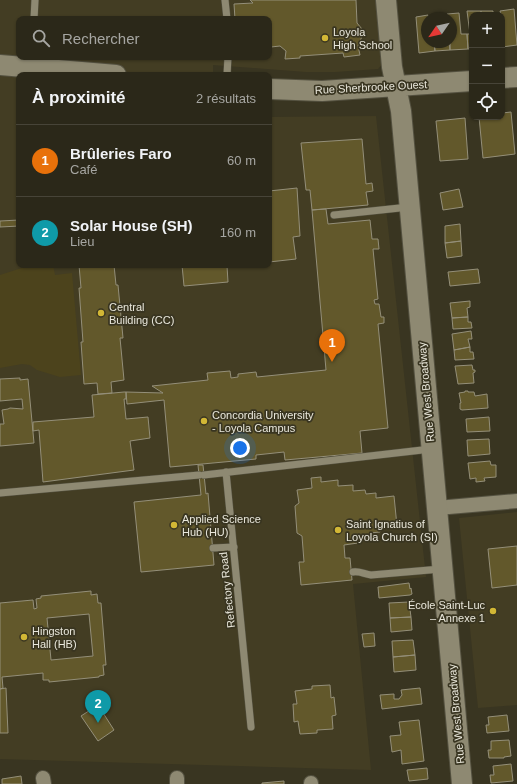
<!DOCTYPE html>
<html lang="fr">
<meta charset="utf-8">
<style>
:root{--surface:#2b2819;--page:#333022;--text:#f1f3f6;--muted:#a6a6a2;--line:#474438;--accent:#8abfa5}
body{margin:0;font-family:Arial,sans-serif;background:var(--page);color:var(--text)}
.controls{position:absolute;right:12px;top:12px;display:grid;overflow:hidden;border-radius:8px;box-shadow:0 1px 3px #0004}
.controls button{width:36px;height:36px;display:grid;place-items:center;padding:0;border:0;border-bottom:1px solid var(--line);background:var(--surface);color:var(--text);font:20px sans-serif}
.compass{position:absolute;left:421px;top:12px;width:36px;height:36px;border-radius:50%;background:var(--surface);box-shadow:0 1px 3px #0004;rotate:236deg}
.you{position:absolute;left:240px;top:448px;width:14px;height:14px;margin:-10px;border:3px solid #fff;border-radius:50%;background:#1a73e8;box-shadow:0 0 0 6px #1a73e833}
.badge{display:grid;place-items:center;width:26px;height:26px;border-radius:50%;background:var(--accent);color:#fff;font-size:13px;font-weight:700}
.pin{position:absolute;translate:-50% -33px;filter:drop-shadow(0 1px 2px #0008)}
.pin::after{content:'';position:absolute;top:21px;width:14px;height:12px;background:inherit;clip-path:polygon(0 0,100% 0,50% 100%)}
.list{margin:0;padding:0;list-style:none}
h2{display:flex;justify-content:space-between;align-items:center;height:52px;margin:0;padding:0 16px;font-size:17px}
h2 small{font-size:13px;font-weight:400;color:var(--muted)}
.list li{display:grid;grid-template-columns:26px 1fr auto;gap:12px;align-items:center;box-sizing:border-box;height:72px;padding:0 16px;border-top:1px solid var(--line)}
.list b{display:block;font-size:15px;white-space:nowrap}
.list p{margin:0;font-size:13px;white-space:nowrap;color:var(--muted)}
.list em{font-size:13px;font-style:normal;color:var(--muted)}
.icon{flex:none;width:22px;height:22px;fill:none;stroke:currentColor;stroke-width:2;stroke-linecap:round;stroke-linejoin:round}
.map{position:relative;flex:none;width:517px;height:784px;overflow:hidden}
.search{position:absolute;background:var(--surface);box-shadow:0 1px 3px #0004;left:16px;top:16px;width:256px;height:44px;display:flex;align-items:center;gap:10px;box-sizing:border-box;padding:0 14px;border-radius:8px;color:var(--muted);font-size:15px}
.panel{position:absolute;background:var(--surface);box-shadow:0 1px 3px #0004;left:16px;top:72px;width:256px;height:196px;border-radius:8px}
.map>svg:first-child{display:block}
</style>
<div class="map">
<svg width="517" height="784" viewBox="0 0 517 784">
<rect width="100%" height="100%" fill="#393521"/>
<path fill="#433d23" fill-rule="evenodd" d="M0,0H377L383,63L378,69L335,72H306L213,65V75H19V265H269V117L376,116L426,577L353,584L371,770L0,759ZM19,19H269V57H19Z
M517,512V705L478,708L459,518Z"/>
<path fill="#4c431c" d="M31,265H53L55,275L72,273L81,375L60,377L37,370L30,365L22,364L0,368V275Z"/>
<path fill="#62582b" stroke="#948f79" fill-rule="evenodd" d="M250,0H356L357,23L362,29L363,34L358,46L360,55L344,57L343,53L300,56V58L285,59L286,51L280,46L271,47L269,49V19H235L234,4L253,3Z
M514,9L517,45L502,47V15H501L500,11Z
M467,11H481V15H472V49H468L467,34H470Z
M481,11H493V15H481Z
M459,13L461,34H467L468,49L450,50L451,18H447V14Z
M428,15L427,42H434L435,51L419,53L416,17Z
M434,42H449L450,50L435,51Z
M511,112L515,154L483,158L479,117H502V113Z
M465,118L468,159L440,161L436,121Z
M362,139L366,184L372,183L373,191L366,192L368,205L312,210L310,190H306L301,143Z
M297,188L300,236L293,237L296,259L269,262V191Z
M459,189L463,207L443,210L440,193Z
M326,209L328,224L370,220L372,239H378L379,249H373L378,299L374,300L375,304H379L381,317H384V323L378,324L388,428L360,431L362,453L285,460L284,452L256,455V459L170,467L164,400L127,404L126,392L163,393L152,386L208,380L207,373L230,371L231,378L238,377V374L256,372L257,377L326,370L312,210Z
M19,220V226L0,227V221Z
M460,224L461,241L445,243V226Z
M461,241L462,256L447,258L445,243Z
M79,265H114L116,285H118L123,338H120L124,380L111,382L112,393L98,394L97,383L84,384L81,342H83L79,288H81Z
M182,265H240L227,266L228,282L184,286Z
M478,269L480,283L450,286L448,272Z
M470,301V307L467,308L468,317L452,318L450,303Z
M468,317V322H471L472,328L453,329L452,318Z
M471,331L472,339H468L470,347L454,350L452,334Z
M470,347V352H473L474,359L455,360L454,350Z
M472,365L473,370H475V372L473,373L474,383L458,384L455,366Z
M20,378V380L28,379L34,443L0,446V424H4L2,410L8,409L10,408L23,409L22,399L0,401V379Z
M465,391H468V392H474L475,396L487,394L488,408L462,410L460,409V403H461L459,393L465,392Z
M124,392H126V399H124L126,419L148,417L150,438L130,441L134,470L43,482L39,430L33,431V422L94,417L92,395Z
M489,417L490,431L467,432L466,419Z
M489,439L490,454L468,456L467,440Z
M490,461L491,465H496V477L484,478L485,481L476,482V478L470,479L468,463Z
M198,465H203L206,494L208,493L214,565L141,572L134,502L201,495Z
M321,477V482L338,480V486L353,485V491L365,490L366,494L376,493V498L394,496L397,526L380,528V532L370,533V537L357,539L358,543L344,545L345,558H350L352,580L301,585L299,562H304L302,536L297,533L295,506L299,503L297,490L312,488L311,478Z
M517,546V585L492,588L488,549Z
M409,583L410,589L411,588L412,594L410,595L379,598L378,587Z
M91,591V595L97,594L98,603H101L106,665H103L104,675L99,676V677L49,682V680H43V673L2,677L3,688L0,689V603L33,600L34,609L37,608L36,599L41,598V596ZM89,614L93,656L51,660L47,618Z
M409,602L411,617L390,618L389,603Z
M411,617L412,630L391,632L390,618Z
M374,633L375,646L364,647L362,634Z
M413,640L415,655L393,657L392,641Z
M415,655L416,670L394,672L393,657Z
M330,685L331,698L334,697L336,715L332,716L333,729L317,730V733L300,734L298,721L294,722L293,704H297L295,691L312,689V686Z
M6,688L8,733H0V689Z
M420,688L422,704L382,709L380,695L394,694V699H399L402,695L401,690Z
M98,705L114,730L98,741L81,716Z
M507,715L509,731L487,733L486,725H489L488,717Z
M419,720L424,761L402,764L401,750L392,752L390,736L401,735L399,722Z
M509,740L511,756L504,757V758H489L488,750H491V741Z
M511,764L513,781L491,783L490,775H494L493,766Z
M427,768L428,779L409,781L407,770Z
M21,776L22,784H2V779Z
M284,781V784H262V783Z"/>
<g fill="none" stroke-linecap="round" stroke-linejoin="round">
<g stroke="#545140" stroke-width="8">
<path id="lane" d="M225,0L227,19
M34,19L35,0
M227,75L228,57
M334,215L409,207
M226,472L251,727
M204,475L431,449
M0,493L199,475
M213,548L234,547
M353,572C360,571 364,574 371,575L441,569"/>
</g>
<g stroke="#545140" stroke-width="16">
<path id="street" d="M437,508L517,501
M43,778L44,784
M177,778V784
M311,783V784"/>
</g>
<g stroke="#545140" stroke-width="22">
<path id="secondary" d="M386,0L392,67L401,111L462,784
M0,65L116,75
M502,78L517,77
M269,89L322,91L472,81"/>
</g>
<use href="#lane" stroke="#8e8972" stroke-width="7"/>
<use href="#street" stroke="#8e8972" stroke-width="14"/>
<use href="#secondary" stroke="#8e8972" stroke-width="20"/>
</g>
<g fill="#d2b735" stroke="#393521" stroke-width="1.5">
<circle cx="325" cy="38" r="4"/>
<circle cx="101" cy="313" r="4"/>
<circle cx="204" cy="421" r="4"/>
<circle cx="174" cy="525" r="4"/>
<circle cx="338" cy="530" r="4"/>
<circle cx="493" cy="611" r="4"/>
<circle cx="24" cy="637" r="4"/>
</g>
<g text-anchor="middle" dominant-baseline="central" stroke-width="3.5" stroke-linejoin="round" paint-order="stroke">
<g font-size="11" fill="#e9e7db" stroke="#393521" text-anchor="start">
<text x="333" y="32">Loyola<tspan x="333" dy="13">High School</tspan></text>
<text x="109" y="307">Central<tspan x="109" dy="13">Building (CC)</tspan></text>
<text x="212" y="415">Concordia University<tspan x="212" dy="13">- Loyola Campus</tspan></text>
<text x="182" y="519">Applied Science<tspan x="182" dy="13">Hub (HU)</tspan></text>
<text x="346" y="524">Saint Ignatius of<tspan x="346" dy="13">Loyola Church (SI)</tspan></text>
<text x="485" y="605" text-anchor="end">École Saint-Luc<tspan x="485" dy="13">– Annexe 1</tspan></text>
<text x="32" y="631">Hingston<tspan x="32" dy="13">Hall (HB)</tspan></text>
</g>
<g font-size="11" fill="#e9e7db" stroke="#393521">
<text transform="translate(371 87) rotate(-3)">Rue Sherbrooke Ouest</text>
<text transform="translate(426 392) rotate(-95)">Rue West Broadway</text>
<text transform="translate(227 590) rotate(-96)">Refectory Road</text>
<text transform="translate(456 714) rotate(-95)">Rue West Broadway</text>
</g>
</g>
</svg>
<div class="controls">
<button>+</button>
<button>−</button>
<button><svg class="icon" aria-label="locate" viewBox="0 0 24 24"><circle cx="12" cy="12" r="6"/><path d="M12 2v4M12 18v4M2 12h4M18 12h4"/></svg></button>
</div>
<svg class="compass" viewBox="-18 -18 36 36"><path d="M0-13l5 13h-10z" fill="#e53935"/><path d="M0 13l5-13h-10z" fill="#a6a6a2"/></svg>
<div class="you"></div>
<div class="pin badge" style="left:332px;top:362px;background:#e8710a">1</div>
<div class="pin badge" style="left:98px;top:723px;background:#0f9aa8">2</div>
<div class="search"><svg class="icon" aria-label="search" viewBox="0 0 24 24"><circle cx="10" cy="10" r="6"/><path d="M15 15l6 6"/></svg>Rechercher</div>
<section class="panel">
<h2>À proximité<small>2 résultats</small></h2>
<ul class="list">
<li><span class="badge" style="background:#e8710a">1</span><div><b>Brûleries Faro</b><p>Café</p></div><em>60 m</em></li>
<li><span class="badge" style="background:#0f9aa8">2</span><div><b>Solar House (SH)</b><p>Lieu</p></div><em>160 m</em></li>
</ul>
</section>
</div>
